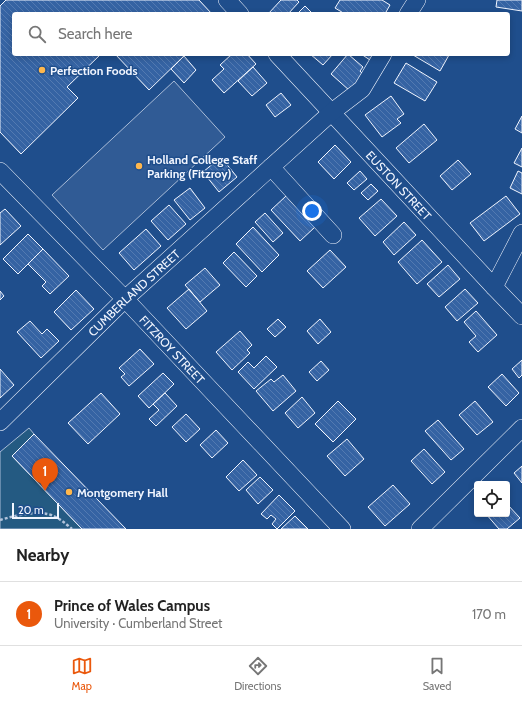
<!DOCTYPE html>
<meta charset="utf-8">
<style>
:root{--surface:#fff;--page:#f2f2f2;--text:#222;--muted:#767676;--line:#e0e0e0;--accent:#ea580c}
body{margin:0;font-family:Cabin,sans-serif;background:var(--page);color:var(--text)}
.controls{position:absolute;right:12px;bottom:12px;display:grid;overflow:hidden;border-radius:4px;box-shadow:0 2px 6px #0003}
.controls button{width:36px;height:36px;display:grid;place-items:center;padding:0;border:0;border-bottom:1px solid var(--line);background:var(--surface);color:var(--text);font:20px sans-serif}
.scale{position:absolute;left:12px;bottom:10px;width:47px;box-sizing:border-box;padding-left:4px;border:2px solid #f2f6ff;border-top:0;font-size:11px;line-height:14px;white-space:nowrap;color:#f2f6ff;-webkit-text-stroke:3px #1f4e8c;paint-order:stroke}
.you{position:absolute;left:312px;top:211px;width:14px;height:14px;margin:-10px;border:3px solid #fff;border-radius:50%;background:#1a73e8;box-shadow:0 0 0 6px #1a73e833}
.badge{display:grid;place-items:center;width:26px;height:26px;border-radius:50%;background:var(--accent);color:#fff;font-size:13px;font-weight:700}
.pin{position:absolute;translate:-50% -33px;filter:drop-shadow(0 1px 2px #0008)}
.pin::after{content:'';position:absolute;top:21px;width:14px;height:12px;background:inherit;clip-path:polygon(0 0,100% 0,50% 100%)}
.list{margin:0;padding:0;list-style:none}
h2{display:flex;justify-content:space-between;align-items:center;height:52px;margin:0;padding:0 16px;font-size:17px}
h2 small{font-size:13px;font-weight:400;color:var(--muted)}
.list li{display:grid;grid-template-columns:26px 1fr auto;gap:12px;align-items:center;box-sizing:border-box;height:64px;padding:0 16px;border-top:1px solid var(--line)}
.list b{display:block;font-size:15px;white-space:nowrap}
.list p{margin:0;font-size:13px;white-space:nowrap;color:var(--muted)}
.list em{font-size:13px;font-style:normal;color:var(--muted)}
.icon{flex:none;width:22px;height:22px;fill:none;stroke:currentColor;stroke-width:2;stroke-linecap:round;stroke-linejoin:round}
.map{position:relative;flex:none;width:522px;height:529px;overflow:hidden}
.search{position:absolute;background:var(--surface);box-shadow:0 2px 6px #0003;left:12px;right:12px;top:12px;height:44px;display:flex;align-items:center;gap:10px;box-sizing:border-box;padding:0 14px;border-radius:4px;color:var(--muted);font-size:15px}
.sheet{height:116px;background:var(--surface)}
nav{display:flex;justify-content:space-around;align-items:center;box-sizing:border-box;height:56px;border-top:1px solid var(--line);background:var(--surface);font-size:11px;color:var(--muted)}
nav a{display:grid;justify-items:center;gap:2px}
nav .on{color:var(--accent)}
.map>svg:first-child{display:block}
</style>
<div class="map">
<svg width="522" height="529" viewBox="0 0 522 529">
<defs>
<pattern id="building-back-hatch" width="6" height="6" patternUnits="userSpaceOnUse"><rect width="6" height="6" fill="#3563a3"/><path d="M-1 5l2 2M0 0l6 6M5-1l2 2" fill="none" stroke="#537ab1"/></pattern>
</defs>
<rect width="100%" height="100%" fill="#1f4e8c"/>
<path fill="#245a82" stroke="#a8bbd7" d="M29,428L34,434L12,456L82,529H0V452Z"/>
<path fill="#305b95" stroke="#a8bbd7" d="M174,81L225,137L103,250L52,195Z"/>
<path fill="url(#building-back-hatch)" stroke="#f2f6ff" d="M6,0H199L212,14H14V54H101L67,87L78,98L21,154L0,132V6Z
M281,0H297L299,2L288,14H268Z
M340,0H382L390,5L386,12L389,14H345L335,8Z
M497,0H522V11L496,7Z
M305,6L313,14H297Z
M115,54H186L149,90Z
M232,54H247L256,64L224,93L212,80L224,69L220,65Z
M310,54H333L323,65Z
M348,54L363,67L360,71L364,75L350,91L331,74Z
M361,54H374L370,60Z
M414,54H448L449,55L440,71L413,55Z
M184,56L196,70L184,83L171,69Z
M406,63L437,82L425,101L394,83Z
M253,67L267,83L252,96L238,81Z
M281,93L291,105L275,117L266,105Z
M391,96L404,114L397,119L401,123L382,137L365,115Z
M522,116V133L515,129Z
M424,124L437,140L409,163L396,148Z
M335,145L351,162L334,179L318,162Z
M522,148V167L514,163Z
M221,157L237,177L219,192L203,172Z
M458,160L471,174L452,190L440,176Z
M360,171L367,179L354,190L347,183Z
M518,171L522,173V194L510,188Z
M371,184L378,191L368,200L361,193Z
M190,188L205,208L190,220L174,200Z
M286,196L315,227L300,241L271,210Z
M506,196L520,214L484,241L470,223Z
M381,199L397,216L375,236L359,218Z
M169,205L186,224L168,240L151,221Z
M5,209L21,226L0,245V213Z
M265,213L283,233L273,242L255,222Z
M404,222L416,235L394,255L383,242Z
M253,227L279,255L262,272L236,244Z
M146,229L161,246L134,270L119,253Z
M28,234L43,249L18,274L3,259Z
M422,240L442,262L417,284L398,262Z
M43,249L69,276L50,294L42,286L46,282L28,264Z
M330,250L346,267L323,288L307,271Z
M234,252L257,276L246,287L223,263Z
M448,265L460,279L439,297L427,284Z
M205,268L220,285L200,302L185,285Z
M189,289L207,311L186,329L167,308Z
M465,289L478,303L457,321L445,307Z
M76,290L94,309L71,330L54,312Z
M0,291L4,296L0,300Z
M476,311L497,335L478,352L469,342L476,336L464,322Z
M278,319L286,327L275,337L267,329Z
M320,319L331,332L318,344L307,331Z
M30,321L42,334L47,329L59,341L41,358L17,332Z
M240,331L252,345L247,350L250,353L232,370L216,352Z
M140,349L154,364L129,386L121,377L125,374L119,368Z
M266,356L277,367L254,389L238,372L248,362L254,368Z
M522,360V375L519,378L512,369Z
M321,361L329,370L317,381L309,372Z
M0,369L14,385L0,398Z
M163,373L174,384L149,408L138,396Z
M502,374L519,393L506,406L488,387Z
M283,375L296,391L273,411L256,391L271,379L274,382Z
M101,393L120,414L88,444L68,423Z
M165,393L177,406L156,426L149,419L159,410L153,404Z
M302,397L315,413L298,428L285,413Z
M338,401L356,419L333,442L315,424Z
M475,401L493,422L477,435L459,415Z
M186,414L200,429L186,442L172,427Z
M438,420L464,449L451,460L425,431Z
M216,430L228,443L212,458L200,445Z
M34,434L126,529H82L12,456Z
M347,439L364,459L345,476L327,456Z
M424,449L445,472L432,484L411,461Z
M243,460L257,475L239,491L226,477Z
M522,466V483L514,473Z
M260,477L273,490L258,504L246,490Z
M393,485L410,504L385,526L368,507Z
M279,495L295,511L277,529L272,524L276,519L271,515L267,519L261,514Z
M507,504L520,518L507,529H499L486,514H507Z
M295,516L308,529H281Z"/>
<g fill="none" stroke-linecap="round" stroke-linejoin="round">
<g stroke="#f2f6ff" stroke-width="18">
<g id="minor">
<path d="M227,0L240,14"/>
<path d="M408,14L417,0"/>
<path id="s1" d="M277,54L494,287L522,316"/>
<path d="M271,167L333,235"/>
<path id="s2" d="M0,171L125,299L342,529"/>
<path d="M494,287L522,233"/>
<path id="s3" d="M0,422L125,299L332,112L362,89L383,54"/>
<path d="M420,529L522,428"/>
</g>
</g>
<path stroke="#b3c4dc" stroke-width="2.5" stroke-dasharray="3 2" stroke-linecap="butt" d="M0,520C13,516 38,510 51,515C59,518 65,523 72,529"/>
<use href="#minor" stroke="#1f4e8c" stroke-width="17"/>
</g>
<g fill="#ffb74d" stroke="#1f4e8c" stroke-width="1.5">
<circle cx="42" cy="70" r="4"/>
<circle cx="139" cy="166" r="4"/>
<circle cx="69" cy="492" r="4"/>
</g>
<g text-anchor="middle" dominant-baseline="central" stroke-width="3" stroke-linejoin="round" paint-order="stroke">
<g font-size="12" font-weight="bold" fill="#f2f6ff" stroke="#1f4e8c" text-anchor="start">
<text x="50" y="70">Perfection Foods</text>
<text x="147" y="159">Holland College Staff<tspan x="147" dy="14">Parking (Fitzroy)</tspan></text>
<text x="77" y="492">Montgomery Hall</text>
</g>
<g font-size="12" fill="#f2f6ff" stroke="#1f4e8c">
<text stroke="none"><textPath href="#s1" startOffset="179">EUSTON STREET</textPath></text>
<text stroke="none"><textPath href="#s3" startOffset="186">CUMBERLAND STREET</textPath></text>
<text stroke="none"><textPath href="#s2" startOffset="248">FITZROY STREET</textPath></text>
</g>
</g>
</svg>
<div class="controls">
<button><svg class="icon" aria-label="locate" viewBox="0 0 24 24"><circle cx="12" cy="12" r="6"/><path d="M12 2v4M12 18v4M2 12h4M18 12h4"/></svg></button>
</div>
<div class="scale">20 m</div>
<div class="you"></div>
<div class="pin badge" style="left:45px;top:491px">1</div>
<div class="search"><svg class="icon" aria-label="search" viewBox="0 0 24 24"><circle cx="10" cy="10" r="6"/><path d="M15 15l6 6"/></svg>Search here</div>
</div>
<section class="sheet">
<h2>Nearby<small></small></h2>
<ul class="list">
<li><span class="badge">1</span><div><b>Prince of Wales Campus</b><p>University · Cumberland Street</p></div><em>170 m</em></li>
</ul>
</section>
<nav>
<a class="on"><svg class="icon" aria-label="map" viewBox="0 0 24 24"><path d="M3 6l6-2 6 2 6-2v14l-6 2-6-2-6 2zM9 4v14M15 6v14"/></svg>Map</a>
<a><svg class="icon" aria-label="directions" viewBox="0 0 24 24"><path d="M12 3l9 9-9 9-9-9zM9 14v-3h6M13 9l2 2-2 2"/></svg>Directions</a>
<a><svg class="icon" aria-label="saved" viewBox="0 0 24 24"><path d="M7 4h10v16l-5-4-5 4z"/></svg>Saved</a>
</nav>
